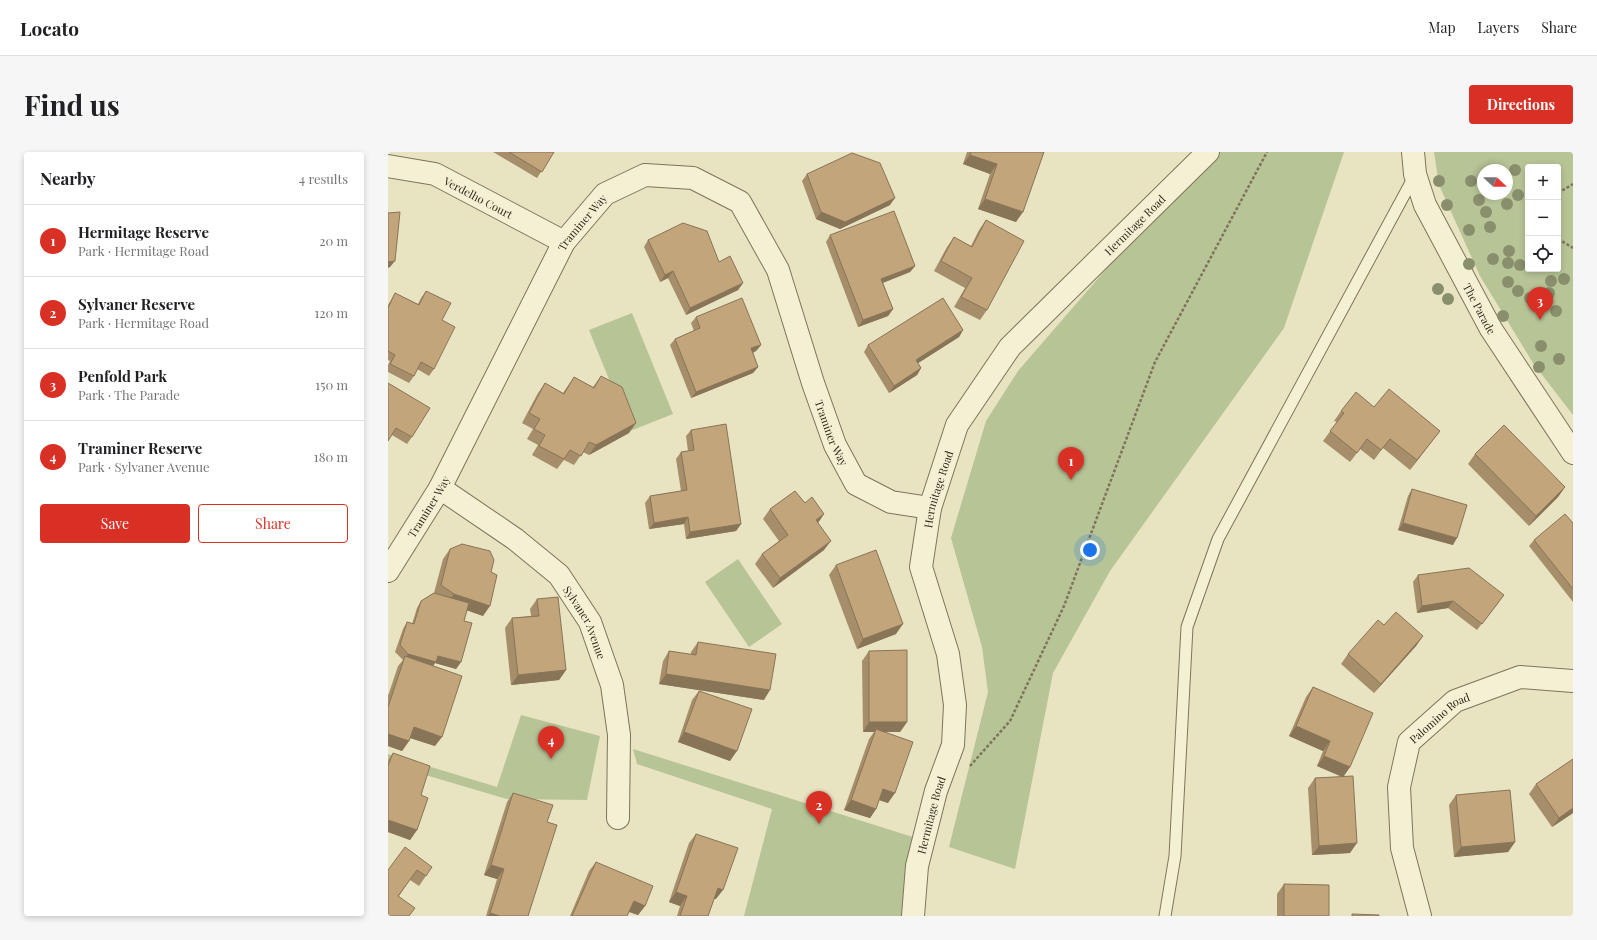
<!DOCTYPE html>
<meta charset="utf-8">
<style>
:root{--surface:#fff;--page:#f6f6f6;--text:#202124;--muted:#757577;--line:#e0e0e0;--accent:#d93025}
body{margin:0;font-family:"Playfair Display",serif;background:var(--page);color:var(--text)}
.controls{position:absolute;right:12px;top:12px;display:grid;overflow:hidden;border-radius:4px;box-shadow:0 2px 6px #0003}
.controls button{width:36px;height:36px;display:grid;place-items:center;padding:0;border:0;border-bottom:1px solid var(--line);background:var(--surface);color:var(--text);font:20px sans-serif}
.compass{position:absolute;left:1089px;top:12px;width:36px;height:36px;border-radius:50%;background:var(--surface);box-shadow:0 2px 6px #0003;rotate:112deg}
.you{position:absolute;left:702px;top:398px;width:14px;height:14px;margin:-10px;border:3px solid #fff;border-radius:50%;background:#1a73e8;box-shadow:0 0 0 6px #1a73e833}
.badge{display:grid;place-items:center;width:26px;height:26px;border-radius:50%;background:var(--accent);color:#fff;font-size:13px;font-weight:700}
.pin{position:absolute;translate:-50% -33px;filter:drop-shadow(0 1px 2px #0008)}
.pin::after{content:'';position:absolute;top:21px;width:14px;height:12px;background:inherit;clip-path:polygon(0 0,100% 0,50% 100%)}
.list{margin:0;padding:0;list-style:none}
h2{display:flex;justify-content:space-between;align-items:center;height:52px;margin:0;padding:0 16px;font-size:17px}
h2 small{font-size:13px;font-weight:400;color:var(--muted)}
.list li{display:grid;grid-template-columns:26px 1fr auto;gap:12px;align-items:center;box-sizing:border-box;height:72px;padding:0 16px;border-top:1px solid var(--line)}
.list b{display:block;font-size:15px;white-space:nowrap}
.list p{margin:0;font-size:13px;white-space:nowrap;color:var(--muted)}
.list em{font-size:13px;font-style:normal;color:var(--muted)}
.actions{display:flex;gap:8px;padding:12px 16px}
.actions a{flex:1;padding:9px 0;border:1px solid var(--accent);border-radius:4px;text-align:center;font-size:14px;color:var(--accent)}
.actions .main{background:var(--accent);color:#fff}
.icon{flex:none;width:22px;height:22px;fill:none;stroke:currentColor;stroke-width:2;stroke-linecap:round;stroke-linejoin:round}
.map{position:relative;flex:none;width:1185px;height:764px;overflow:hidden;border-radius:4px}
header{display:flex;align-items:center;gap:24px;box-sizing:border-box;height:56px;padding:0 20px;background:var(--surface);border-bottom:1px solid var(--line)}
header strong{font-size:19px}
nav{display:flex;gap:22px;margin-inline-start:auto;font-size:14px}
.intro{display:flex;align-items:center;justify-content:space-between;box-sizing:border-box;height:96px;padding:0 24px}
h1{margin:0;font-size:28px}
.button{padding:10px 18px;border-radius:4px;background:var(--accent);color:#fff;font-size:14px;font-weight:700}
main{display:flex;gap:24px;padding:0 24px}
aside{flex:1;background:var(--surface);border-radius:4px;box-shadow:0 2px 6px #0003}
.map>svg:first-child{display:block}
</style>
<header>
<strong>Locato</strong>
<nav><a>Map</a><a>Layers</a><a>Share</a></nav>
</header>
<div class="intro"><h1>Find us</h1><a class="button">Directions</a></div>
<main>
<aside>
<h2>Nearby<small>4 results</small></h2>
<ul class="list">
<li><span class="badge">1</span><div><b>Hermitage Reserve</b><p>Park · Hermitage Road</p></div><em>20 m</em></li>
<li><span class="badge">2</span><div><b>Sylvaner Reserve</b><p>Park · Hermitage Road</p></div><em>120 m</em></li>
<li><span class="badge">3</span><div><b>Penfold Park</b><p>Park · The Parade</p></div><em>150 m</em></li>
<li><span class="badge">4</span><div><b>Traminer Reserve</b><p>Park · Sylvaner Avenue</p></div><em>180 m</em></li>
</ul>
<div class="actions"><a class="main">Save</a><a>Share</a></div>
</aside>
<div class="map">
<svg width="1185" height="764" viewBox="0 0 1185 764">
<rect width="100%" height="100%" fill="#e8e3c1"/>
<path fill="#b7c496" fill-rule="evenodd" d="M832,0H956L896,176L722,419L665,521L627,717L561,695L600,540L594,495L563,386L598,269L630,219L745,86Z
M1046,0H1185V263L1145,211L1092,124L1051,33ZM1140,15H1170V117H1140ZM1095,18H1119V42H1095Z
M244,161L285,262L242,279L201,178Z
M350,407L394,472L361,495L317,430Z
M133,563L212,584L199,648L119,647L0,612V602L109,635Z
M245,597L528,686L518,764H356L384,657L249,612Z"/>
<g fill="none" stroke-linecap="round" stroke-linejoin="round">
<g stroke="#7f745b" stroke-width="13">
<path id="service" d="M777,764L787,704L799,475L830,387L1027,23"/>
</g>
<g stroke="#7f745b" stroke-width="24">
<g id="minor">
<path id="s1" d="M0,14L47,22L176,90"/>
<path id="s2" d="M52,336L127,387L171,423L202,470L224,533L231,583L230,666"/>
<path id="s3" d="M0,419L52,336L176,90L217,42L257,23L305,26L352,50L390,118L425,231L447,293L468,332L503,350L542,356"/>
<path id="s4" d="M525,764L529,714L548,639L565,593L567,553L560,502L533,415L542,356L569,273L622,195L820,0"/>
<path id="s5" d="M1032,764L1014,696L1011,635L1021,590L1067,549L1132,525L1185,529"/>
</g>
</g>
<g stroke="#7f745b" stroke-width="24">
<g id="tertiary">
<path id="s6" d="M1025,0L1027,22L1037,53L1103,177L1185,301"/>
</g>
</g>
<path stroke="#7f745b" stroke-width="2.5" stroke-dasharray="3 2" stroke-linecap="butt" d="M1170,41L1185,32
M1170,81L1172,88L1185,96
M582,614L622,569L676,454L767,210L879,0"/>
<use href="#service" stroke="#f4f0d3" stroke-width="11"/>
<use href="#minor" stroke="#f4f0d3" stroke-width="22"/>
<use href="#tertiary" stroke="#f4f0d3" stroke-width="22"/>
</g>
<g fill="#898f6c">
<circle cx="1127" cy="18" r="6"/>
<circle cx="1051" cy="29" r="6"/>
<circle cx="1083" cy="29" r="6"/>
<circle cx="1130" cy="43" r="6"/>
<circle cx="1091" cy="48" r="6"/>
<circle cx="1119" cy="52" r="6"/>
<circle cx="1059" cy="53" r="6"/>
<circle cx="1098" cy="60" r="6"/>
<circle cx="1102" cy="75" r="6"/>
<circle cx="1081" cy="78" r="6"/>
<circle cx="1121" cy="99" r="6"/>
<circle cx="1105" cy="107" r="6"/>
<circle cx="1120" cy="111" r="6"/>
<circle cx="1081" cy="112" r="6"/>
<circle cx="1132" cy="113" r="6"/>
<circle cx="1176" cy="127" r="6"/>
<circle cx="1163" cy="129" r="6"/>
<circle cx="1120" cy="130" r="6"/>
<circle cx="1050" cy="137" r="6"/>
<circle cx="1130" cy="139" r="6"/>
<circle cx="1161" cy="141" r="6"/>
<circle cx="1142" cy="146" r="6"/>
<circle cx="1060" cy="147" r="6"/>
<circle cx="1168" cy="159" r="6"/>
<circle cx="1115" cy="164" r="6"/>
<circle cx="1153" cy="194" r="6"/>
<circle cx="1171" cy="207" r="6"/>
<circle cx="1151" cy="215" r="6"/>
</g>
<path fill="#a78e6a" d="M105,0H166L149,26Z
M579,0H656L628,70L590,57L602,22L575,12Z
M419,22L502,53L452,77L428,67L414,29Z
M598,68L599,158L592,168L566,155L577,136L546,119L559,95L566,85L583,94L591,78Z
M442,83L527,114L522,120L495,131L505,157L500,164L470,175L438,90Z
M260,88L331,110L355,131L350,138L298,163L280,126L272,130L256,95Z
M38,139L54,168L46,217L41,224L29,217L26,224L21,231L0,220V213L2,209L0,208V153L7,141L30,152L33,146Z
M308,165L373,193L368,199L365,201L370,215L365,221L303,246L282,193L287,187L306,179L303,171Z
M575,178L571,185L530,211L533,216L529,223L501,241L476,200L480,193Z
M213,224L241,281L201,303L195,300L186,313L176,308L169,317L144,303L150,293L139,287L145,277L134,271L150,241L157,231L175,241L179,235L186,225L205,235Z
M0,231L24,285L19,292L4,283Z
M986,255L1052,279L1045,288L1022,318L995,296L986,308L972,297L962,310L935,289L949,270L946,269L953,259Z
M303,278L353,372L348,379L298,387L296,372L261,377L257,351L262,344L293,339L288,307L293,300L300,299L298,284Z
M1087,302L1177,335L1170,345L1141,374L1080,312Z
M1024,337L1065,393L1010,378L1020,344Z
M417,351L436,362L430,371L436,398L385,436L367,412L374,402L391,389L375,367L382,357Z
M1185,371V450L1141,394L1146,388Z
M62,397L103,420L95,464L78,458L76,469L73,510L68,517L47,511L45,514L47,594L22,586L21,589L14,599L0,594V544L10,514L15,508L7,500L15,477L19,470L24,472L29,456L33,449L46,441L55,407Z
M448,413L508,482L469,497L441,423Z
M1030,423L1111,450L1089,478L1060,456L1029,461L1025,430Z
M149,447L178,518L171,528L123,533L117,476L124,466L143,464L142,457Z
M996,473L1035,484L1028,494L986,541L953,512L960,502Z
M310,490L376,548L271,532L275,509L281,499L303,503V500Z
M481,499L519,570L512,580H496L500,651L491,648L488,657L482,666L456,658L481,587L486,580H475L474,509Z
M925,535L962,615L956,624L962,701L924,703L920,636L927,626L954,625L929,614L935,599L901,584L918,545Z
M311,539L342,609L290,590L304,548Z
M5,601L33,643L29,678L22,688L0,680V608Z
M1148,632L1185,661L1164,675L1141,642Z
M125,641L159,670L140,764H98L109,727L96,723L119,650Z
M1068,643L1127,690L1120,700L1066,705L1061,653Z
M308,682L328,747H326L320,764H289L292,754L281,750L301,691Z
M208,710L257,754L250,763L241,760L239,764H182L201,719Z
M44,715L31,734L22,728L11,744L21,764H0V718Z
M896,732L941,764H889V742Z"/>
<path fill="#887456" d="M582,3L609,12L602,22L575,12Z
M507,46L502,53L452,77L428,67L433,60Z
M597,47L635,60L628,70L590,57Z
M7,109L2,115L0,116V110Z
M527,114L522,120L489,133L493,127Z
M285,119L280,126L272,130L277,123Z
M355,131L350,138L298,163L302,156Z
M505,157L500,164L470,175L475,168Z
M575,178L571,185L524,215L528,208Z
M373,193L368,199L358,203L363,196Z
M370,215L365,221L303,246L308,240Z
M533,216L529,223L501,241L506,234Z
M248,271L241,281L201,303L208,293Z
M1052,279L1045,288L1022,318L1029,308Z
M1177,335L1170,345L1141,374L1148,364Z
M436,362L429,372L428,368Z
M300,365L296,372L261,377L266,371Z
M1015,371L1069,386L1065,393L1010,378Z
M353,372L348,379L298,387L302,380Z
M443,389L436,398L385,436L392,426Z
M66,442L102,454L95,464L59,451Z
M1065,449L1060,456L1029,461L1034,454Z
M515,472L508,482L469,497L475,487Z
M1035,484L1028,494L986,541L993,532Z
M20,502L50,504L73,510L68,517L47,511L43,517L15,509Z
M178,518L171,528L123,533L130,523Z
M278,522L382,538L376,548L271,532Z
M481,570H519L512,580H487L488,577L486,580H475Z
M908,574L942,589L935,599L901,584Z
M26,575L54,585L47,594L19,585Z
M296,580L349,599L342,609L290,590Z
M0,582L21,589L14,599L0,594Z
M936,604L962,615L955,625L929,614Z
M495,637L507,641L500,651L488,647Z
M463,648L488,657L482,666L456,658Z
M1185,656V661L1164,675L1171,666Z
M0,668L29,678L22,688L0,680Z
M1127,690L1120,700L1066,705L1073,695Z
M969,691L962,701L924,703L931,694Z
M103,713L116,717L109,727L96,723Z
M330,736L335,738L328,747L323,746Z
M288,740L299,744L292,754L281,750Z
M246,749L257,754L250,763L239,759Z
M102,761L112,764H100Z"/>
<path fill="#c2a57b" stroke="#887456" d="M121,0H166L154,20Z
M583,0H656L635,60L597,47L609,12L582,3Z
M464,1L492,11L507,46L457,70L433,60L419,22Z
M506,59L527,114L493,127L505,157L475,168L442,83Z
M12,60L7,109L0,110V61Z
M598,68L636,89L599,158L573,145L584,126L553,109L566,85L584,95Z
M295,71L319,79L331,110L342,104L355,131L302,156L285,119L277,123L260,88Z
M38,139L63,151L54,168L67,175L46,217L33,210L26,224L2,212L7,203L0,199V156L7,141L31,153Z
M354,146L373,193L363,196L370,215L308,240L287,187L312,176L308,165Z
M555,146L575,178L528,208L533,216L506,234L480,193Z
M213,224L234,235L248,271L208,293L201,290L193,304L182,298L176,307L151,294L157,283L146,277L152,267L141,261L157,231L176,242L186,225L206,236Z
M0,231L42,256L24,285L8,276L0,289Z
M1001,237L1052,279L1029,308L1002,287L993,298L979,287L969,301L942,279L956,261L953,259L968,240L986,255Z
M338,272L353,372L302,380L300,365L266,371L262,344L299,338L293,300L306,298L303,278Z
M1116,273L1177,335L1148,364L1087,302Z
M1024,337L1079,353L1069,386L1015,371Z
M407,339L417,351L424,345L436,362L428,368L443,389L392,426L374,402L400,383L382,357Z
M1177,362L1185,371V437L1146,388Z
M74,392L102,399L106,408L103,420L109,423L102,454L66,442L53,433L62,397Z
M488,398L515,472L475,487L448,413Z
M1081,416L1116,443L1094,472L1065,449L1034,454L1030,423Z
M46,441L81,451L76,469L84,471L73,510L50,504L48,510L20,502L12,493L19,470L26,472L33,449Z
M170,445L178,518L130,523L124,466L151,464L149,447Z
M1008,460L1035,484L993,532L960,502L990,468L996,473Z
M310,490L388,502L382,538L278,522L281,499L308,503Z
M519,498V570H481V499Z
M17,504L74,524L54,585L26,575L21,589L0,582V555Z
M925,535L985,561L962,615L936,604L942,589L908,574Z
M311,539L364,557L349,599L296,580Z
M488,577L525,590L507,641L495,637L488,657L463,648Z
M5,601L42,614L33,643L40,646L29,678L0,668V614Z
M1185,607V656L1171,666L1148,632Z
M965,624L969,691L931,694L927,626Z
M1122,638L1127,690L1073,695L1068,643Z
M125,641L165,653L159,670L169,673L140,764H112L102,761L116,717L103,713Z
M308,682L350,696L335,738L330,736L320,764H292L299,744L288,740Z
M17,695L44,715L38,724L29,718L10,744L27,756L21,764H2L0,762V718Z
M208,710L265,734L257,754L246,749L239,764H184Z
M896,732L941,733V764H896Z
M964,762L991,763V764H964Z"/>
<g text-anchor="middle" dominant-baseline="central" stroke-width="3" stroke-linejoin="round" paint-order="stroke">
<g font-size="11" fill="#312a1d" stroke="#f0eccf">
<text stroke="none"><textPath href="#s1" startOffset="97">Verdelho Court</textPath></text>
<text stroke="none"><textPath href="#s3" startOffset="400">Traminer Way</textPath></text>
<text stroke="none"><textPath href="#s4" startOffset="775">Hermitage Road</textPath></text>
<text stroke="none"><textPath href="#s6" startOffset="172">The Parade</textPath></text>
<text stroke="none"><textPath href="#s3" startOffset="831">Traminer Way</textPath></text>
<text stroke="none"><textPath href="#s4" startOffset="439">Hermitage Road</textPath></text>
<text stroke="none"><textPath href="#s3" startOffset="76">Traminer Way</textPath></text>
<text stroke="none"><textPath href="#s2" startOffset="202">Sylvaner Avenue</textPath></text>
<text stroke="none"><textPath href="#s5" startOffset="217">Palomino Road</textPath></text>
<text stroke="none"><textPath href="#s4" startOffset="103">Hermitage Road</textPath></text>
</g>
</g>
</svg>
<div class="controls">
<button>+</button>
<button>−</button>
<button><svg class="icon" aria-label="locate" viewBox="0 0 24 24"><circle cx="12" cy="12" r="6"/><path d="M12 2v4M12 18v4M2 12h4M18 12h4"/></svg></button>
</div>
<svg class="compass" viewBox="-18 -18 36 36"><path d="M0-13l5 13h-10z" fill="#e53935"/><path d="M0 13l5-13h-10z" fill="#757577"/></svg>
<div class="you"></div>
<div class="pin badge" style="left:683px;top:328px">1</div>
<div class="pin badge" style="left:431px;top:672px">2</div>
<div class="pin badge" style="left:1152px;top:168px">3</div>
<div class="pin badge" style="left:163px;top:607px">4</div>
</div>
</main>
